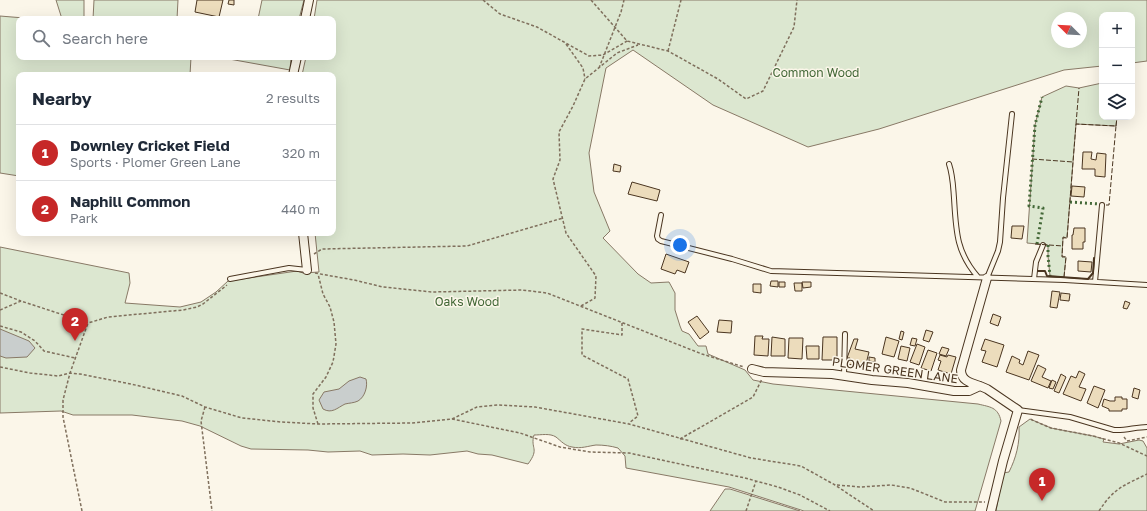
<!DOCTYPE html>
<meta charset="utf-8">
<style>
:root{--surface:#fff;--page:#f6f6f7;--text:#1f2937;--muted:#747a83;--line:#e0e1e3;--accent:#c62828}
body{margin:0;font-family:"Golos Text",sans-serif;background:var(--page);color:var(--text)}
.controls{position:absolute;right:12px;top:12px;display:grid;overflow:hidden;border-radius:8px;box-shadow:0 4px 16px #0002}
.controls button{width:36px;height:36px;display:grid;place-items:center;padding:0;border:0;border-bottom:1px solid var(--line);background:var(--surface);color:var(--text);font:20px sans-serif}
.compass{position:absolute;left:1051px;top:12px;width:36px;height:36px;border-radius:50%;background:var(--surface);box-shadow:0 4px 16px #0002;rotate:294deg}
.you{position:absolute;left:680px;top:245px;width:14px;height:14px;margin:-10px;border:3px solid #fff;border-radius:50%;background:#1a73e8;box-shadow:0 0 0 6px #1a73e833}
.badge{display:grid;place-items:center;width:26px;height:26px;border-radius:50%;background:var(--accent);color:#fff;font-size:13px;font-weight:700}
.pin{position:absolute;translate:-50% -33px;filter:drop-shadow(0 1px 2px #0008)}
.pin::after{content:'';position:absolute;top:21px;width:14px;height:12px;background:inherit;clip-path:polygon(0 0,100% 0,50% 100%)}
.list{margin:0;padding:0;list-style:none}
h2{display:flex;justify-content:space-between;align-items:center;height:52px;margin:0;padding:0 16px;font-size:17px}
h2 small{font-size:13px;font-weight:400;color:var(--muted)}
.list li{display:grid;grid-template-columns:26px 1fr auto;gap:12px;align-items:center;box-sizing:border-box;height:56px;padding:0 16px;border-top:1px solid var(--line)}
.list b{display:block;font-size:15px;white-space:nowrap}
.list p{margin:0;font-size:13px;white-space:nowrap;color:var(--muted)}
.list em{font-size:13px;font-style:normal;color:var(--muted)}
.icon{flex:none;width:22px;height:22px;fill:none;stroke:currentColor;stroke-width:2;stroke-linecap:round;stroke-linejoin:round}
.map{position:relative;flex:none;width:1147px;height:511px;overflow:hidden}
.search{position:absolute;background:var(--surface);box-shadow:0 4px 16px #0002;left:16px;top:16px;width:320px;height:44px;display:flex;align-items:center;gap:10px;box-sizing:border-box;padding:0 14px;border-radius:8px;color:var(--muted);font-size:15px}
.panel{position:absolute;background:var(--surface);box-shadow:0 4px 16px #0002;left:16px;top:72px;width:320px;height:164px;border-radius:8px}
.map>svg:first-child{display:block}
</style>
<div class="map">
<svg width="1147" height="511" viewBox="0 0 1147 511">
<rect width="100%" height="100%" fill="#fbf6e9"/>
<path fill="#dce7d0" stroke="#887966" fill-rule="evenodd" d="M56,0H84V19H62Z
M94,0H178L177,19H93Z
M262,0H304L299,19H258Z
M317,0H1147V61L1132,63V15H1102V66L1064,70L879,129L808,147L713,105L633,50L606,68L589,153L594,192L610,231L603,238L638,274L651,283L669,282L675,293V310L680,326L682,331L689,334L698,346H706L708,354L745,370L753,380L773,384L978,404C990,407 998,407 1001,421L975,511H804L729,487L626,468L625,456L618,448C611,446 604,445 596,445C588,446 581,449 572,447C565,446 561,441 556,437C550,433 541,435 534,435C530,449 540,448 528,464L492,455L478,454L467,451L430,455L403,454L372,455L360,451L328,452L308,450L251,449L241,446L200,426L182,421L132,415H73L61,411L0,413V247L129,273L130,283L125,303L180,307L201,302L216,292L228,281L297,271L303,273L319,272L315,233H333V75H302L306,57H333V19H314ZM1057,18H1081V42H1057Z
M0,16L36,19H19V57H191L190,75H19V176L0,173Z
M218,57H291L290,70Z
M1102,83V117H1117L1116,126L1076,124L1067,238H1063L1062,256L1066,257L1064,277L1050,276L1048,256V245L1027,243L1035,125L1042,97L1066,86L1079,88Z
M1030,419L1051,428L1093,436L1104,439L1103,442L1119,444L1139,440L1143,441L1147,448V511H996L1003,473L1009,472C1016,458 1020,443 1019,427Z
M725,489H730L800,511H710Z"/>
<path fill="#c9cecd" stroke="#887966" d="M0,329L29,341L35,348L27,357L6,358L0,356Z
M360,377L366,379C368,386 365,397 358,401C354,403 349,403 345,404C337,408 332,414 323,409L319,400L324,392L339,389L349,381Z"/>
<path fill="#ecdcbc" stroke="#4a3520" d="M197,0H223L219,17L195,12Z
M229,0H234V5L228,4Z
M1083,152H1092L1091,159L1096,160L1097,153L1106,154L1105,177L1095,176V169H1082Z
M614,164L621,166L620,172L613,171Z
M632,182L660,190L657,201L628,194Z
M1072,186L1085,187L1084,197L1071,196Z
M1012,226H1024L1022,239L1011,238Z
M1074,228H1085V242H1083V249H1072V235H1073Z
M666,254L689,262L685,273L677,270L675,274L661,269Z
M1078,261L1092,262L1091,272L1078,271Z
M771,281H778V287L770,286Z
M779,282H785V287H779Z
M802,282H811V287L803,288Z
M794,283H802V291H795Z
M753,284H761V293L753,292Z
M1052,291L1060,292L1057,308L1050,307Z
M1061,293L1070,294L1069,301L1060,300Z
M1125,301L1130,303L1127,309L1123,308Z
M993,314L1001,317L998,326L990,323Z
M697,316L709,332L700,339L688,322Z
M719,320L732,321L731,333L717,332Z
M926,330L933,332L929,342L923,340Z
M901,331L904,332L902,340L899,339Z
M755,336H763L762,339H769L768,356L754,355Z
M772,337L785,339V356H771Z
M823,337H837V360H822Z
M886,337L899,341L894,357L882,354Z
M789,338H803L802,359L788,358Z
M912,338L917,339L915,346L910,345Z
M854,339H858L855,349L869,352L866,364H865L864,368L848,364L850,358H847Z
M985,339L1004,345L997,367L982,362L986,351L981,350Z
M917,344L925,347L919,365L910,362Z
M806,346H819V359H807Z
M901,346L910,348L907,361L898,359Z
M942,347L949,349L946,356L939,354Z
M928,350L937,353L931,371L921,368Z
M1028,351L1039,355L1029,380L1006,372L1012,356L1020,360L1019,363L1023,365Z
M940,355L947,357L948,355L956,357L951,374L938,370L941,361L938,360Z
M869,357L875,358V362L869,361Z
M1038,365L1046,369L1042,377L1051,381L1048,388L1031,381Z
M1079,371L1085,374L1079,387L1086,389L1081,401L1063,394L1071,376L1076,378Z
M1061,374L1066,377L1059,393L1054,391Z
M1052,380L1056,382L1053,389L1049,388Z
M1094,386L1105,390L1098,408L1087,403Z
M1134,388L1140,390L1138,399L1132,397Z
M1115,397H1122V399H1127V409H1122V411H1109V409L1102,406L1104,399L1110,401H1115Z"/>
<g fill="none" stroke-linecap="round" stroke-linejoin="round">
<g stroke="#4a3520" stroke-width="6">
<path id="service" d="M949,164C953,176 953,186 954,198C956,230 956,252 978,277
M661,215L657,236L658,239L661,241L732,259L771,271L1065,280L1147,285
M987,278L998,251L1000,242L1003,198L1012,114
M230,279L289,268L307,270
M1034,279L1036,262L1043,245
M1095,282L1102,205
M844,375L845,334
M1018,410L1070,417L1114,430C1125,431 1136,427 1147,427"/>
</g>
<g stroke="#4a3520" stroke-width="10">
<path id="minor" d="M305,19L309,0
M293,75L297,57
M303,233L307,270
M752,369L764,372L832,374L872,380L908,383L954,391H969L980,386L987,389L1018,410L1003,461L991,511
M980,386C971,383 961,381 961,370L987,278"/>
</g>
<path stroke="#7f6f5c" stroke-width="1.5" stroke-dasharray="3 2" stroke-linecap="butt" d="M483,0L500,14L537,27L589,56L603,55L627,41
M591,0L627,41L668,51L718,79L746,99L763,91L794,27L797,0
M566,44L583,68L585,79
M668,51L681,0
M599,68L621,12L624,0
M314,254L322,249L467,246L563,218
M315,273L354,280L383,287L432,292L522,290L547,293L702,354L744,367
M0,293L21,301
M581,306L595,298L596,276L566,233L553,179L560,160L559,132L573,106L585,79L617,53L638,45
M0,310L21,301L88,323L108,317L183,310L197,307L203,304L227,285
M622,323V335L582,329V355L628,379L638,416L629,423
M0,326L21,332L35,341L44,351L75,358
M0,367L30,373L58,376L70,373L80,374L131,384L182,396L205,407L242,418L281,422L318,424L412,423L452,419L520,433L560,447L590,452L629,453L745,478L778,487L800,495L830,511
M205,407L201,421L212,511
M452,419L477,407L498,405L535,407L629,424L751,458L801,466L835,485L874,511
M1031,419L1032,420L1051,428L1093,436L1119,443L1147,456
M318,424L313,408V394L326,377L333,362L336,344L334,322L330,307L323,294L318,274
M1124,437L1127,441L1147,437
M680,439L753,397L762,379
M837,485L861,487L891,485L910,488L945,502H985
M82,511L63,417V400L70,373L88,323
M746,511L756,481
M1099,511C1114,488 1123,486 1147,474"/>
<use href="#service" stroke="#fbf6e9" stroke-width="4"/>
<use href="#minor" stroke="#fbf6e9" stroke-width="8"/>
<path stroke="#436837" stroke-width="3" stroke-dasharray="2 3" stroke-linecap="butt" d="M1070,202L1099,204
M1037,244L1043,208L1029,206L1035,125L1042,97
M1048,245V256L1050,276"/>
<path stroke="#4a3520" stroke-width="1" stroke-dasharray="5 2" stroke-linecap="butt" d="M1076,124L1079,88
M1116,126L1117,117
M1032,159L1073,162
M1035,244L1063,246
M1064,277L1066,257H1062L1063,237L1067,238L1076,124L1116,126L1109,205H1106"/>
<path stroke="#4a3520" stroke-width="2" d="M1038,271H1045L1047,276L1088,279L1093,273L1094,258"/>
</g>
<g text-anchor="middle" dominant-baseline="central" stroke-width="3" stroke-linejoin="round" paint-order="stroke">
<g font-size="12" fill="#436837" stroke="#fbf6e9">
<text x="816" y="72">Common Wood</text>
<text x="467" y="301">Oaks Wood</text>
</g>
<g font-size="12" fill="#4a3520" stroke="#fbf6e9">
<text transform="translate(895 370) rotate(8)">PLOMER GREEN LANE</text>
</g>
</g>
</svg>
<div class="controls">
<button>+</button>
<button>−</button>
<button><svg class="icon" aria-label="layers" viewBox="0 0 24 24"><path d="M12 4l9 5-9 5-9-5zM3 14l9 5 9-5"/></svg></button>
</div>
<svg class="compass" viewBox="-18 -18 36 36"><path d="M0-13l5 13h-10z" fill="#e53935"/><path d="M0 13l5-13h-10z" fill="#747a83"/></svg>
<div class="you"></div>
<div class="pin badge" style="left:1042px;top:501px">1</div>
<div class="pin badge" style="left:75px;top:341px">2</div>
<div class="search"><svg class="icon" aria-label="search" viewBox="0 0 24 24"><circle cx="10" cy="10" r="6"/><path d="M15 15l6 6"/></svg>Search here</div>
<section class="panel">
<h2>Nearby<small>2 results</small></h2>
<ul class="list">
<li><span class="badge">1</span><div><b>Downley Cricket Field</b><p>Sports · Plomer Green Lane</p></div><em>320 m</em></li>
<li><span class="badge">2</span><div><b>Naphill Common</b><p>Park</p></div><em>440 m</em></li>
</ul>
</section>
</div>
